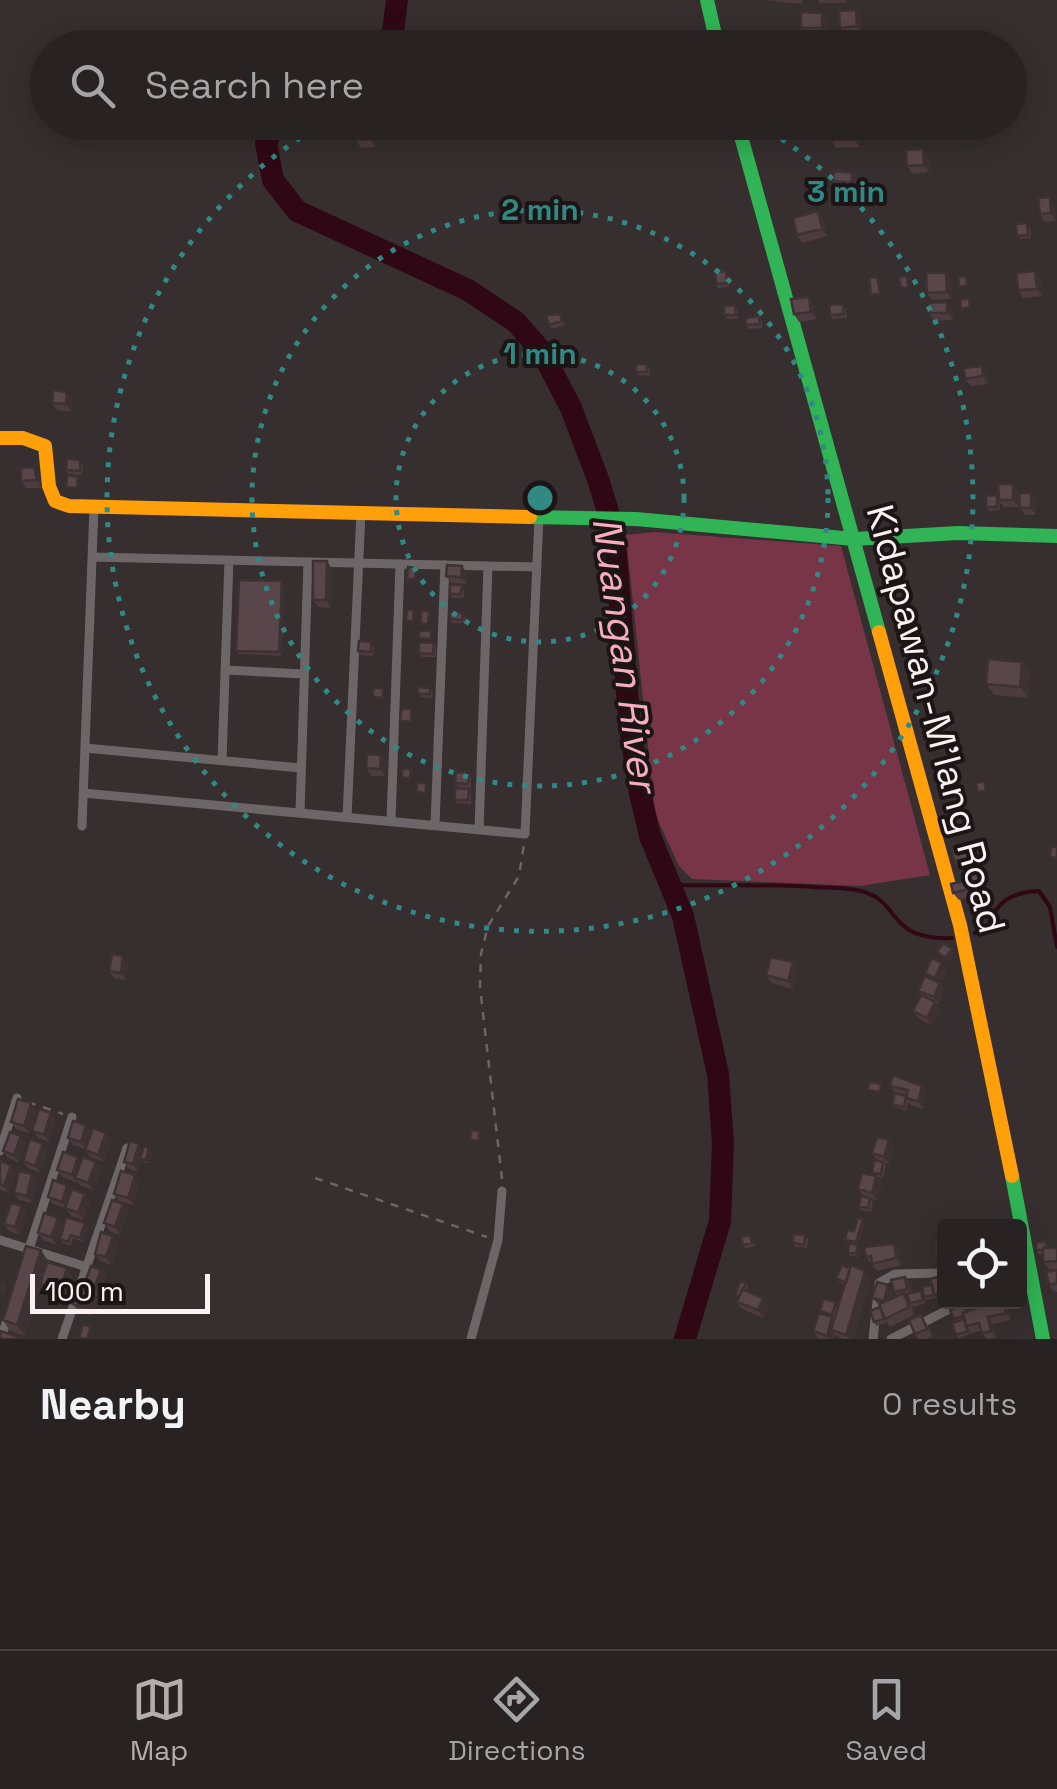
<!DOCTYPE html>
<style>
:root{--surface:#282223;--page:#302a2b;--text:#f1f3f6;--muted:#a5a4a6;--line:#443f41;--accent:#b6acae}
body{margin:0;font-family:"Space Grotesk",sans-serif;background:var(--page);color:var(--text)}
.controls{position:absolute;right:30px;bottom:30px;display:grid;overflow:hidden;border-radius:10px;box-shadow:0 5px 25px #0003}
.controls button{width:90px;height:90px;display:grid;place-items:center;padding:0;border:0;border-bottom:2px solid var(--line);background:var(--surface);color:var(--text);font:50px sans-serif}
.scale{position:absolute;left:30px;bottom:25px;width:180px;box-sizing:border-box;padding-left:10px;border:5px solid #fbf0f2;border-top:0;font-size:28px;line-height:35px;white-space:nowrap;color:#fbf0f2;-webkit-text-stroke:8px #1c1516;paint-order:stroke}
.list{margin:0;padding:0;list-style:none}
h2{display:flex;justify-content:space-between;align-items:center;height:130px;margin:0;padding:0 40px;font-size:42px}
h2 small{font-size:32px;font-weight:400;color:var(--muted)}
.icon{flex:none;width:55px;height:55px;fill:none;stroke:currentColor;stroke-width:2;stroke-linecap:round;stroke-linejoin:round}
.map{position:relative;flex:none;width:1057px;height:1339px;overflow:hidden}
.search{position:absolute;background:var(--surface);box-shadow:0 5px 25px #0003;left:30px;right:30px;top:30px;height:110px;display:flex;align-items:center;gap:25px;box-sizing:border-box;padding:0 35px;border-radius:55px;color:var(--muted);font-size:38px}
.sheet{height:310px;background:var(--surface)}
nav{display:flex;justify-content:space-around;align-items:center;box-sizing:border-box;height:140px;border-top:2px solid var(--line);background:var(--surface);font-size:28px;color:var(--muted)}
nav a{display:grid;justify-items:center;gap:5px}
nav .on{color:var(--accent)}
.map>svg:first-child{display:block}
</style>
<div class="map">
<svg width="1057" height="1339" viewBox="0 0 1057 1339">
<rect width="100%" height="100%" fill="#362e2f"/>
<path fill="#773547" d="M654,532L841,546L930,875L860,886L692,879L679,866L655,814L626,535Z"/>
<g fill="none" stroke-linecap="round" stroke-linejoin="round">
<path stroke="#300815" stroke-width="4" d="M670,879L682,885C726,886 770,884 814,887C829,888 846,887 861,891C902,901 886,941 952,938
M975,933L988,926C997,901 1012,892 1039,891L1050,907L1057,947"/>
<path stroke="#300815" stroke-width="22" d="M391,48L397,0
M275,122L266,143L273,180L297,211L468,290L516,322L542,352L571,408L599,482L614,532L630,728L640,793L650,836L683,916L718,1074L723,1143L720,1221L685,1339"/>
<path stroke="#6b6566" stroke-width="2.5" stroke-dasharray="8 8" stroke-linecap="butt" d="M28,1102L63,1114
M315,1178L487,1237
M502,1179L480,987L481,954L488,926L519,876L524,844"/>
<path stroke="#6d6668" stroke-width="9" d="M92,557L537,567
M225,670L304,674
M85,748L301,768
M222,760L229,560
M83,793L525,834L539,517
M300,813L308,562
M347,817L361,512
M391,821L400,564
M435,825L445,565
M82,826L94,506
M479,830L488,566
M0,1151L17,1098
M0,1240L87,1267
M27,1255L72,1117
M1,1339L9,1313
M62,1339L127,1148
M471,1339L498,1240L502,1191
M873,1339L879,1283L895,1274L944,1273
M891,1339L963,1302"/>
<path stroke="#30b455" stroke-width="14" d="M707,0L718,48
M737,122L879,632
M530,517L636,519L854,539L958,533L1057,536
M1012,1176L1043,1339"/>
<path stroke="#ff9f0a" stroke-width="14" d="M0,438H23L45,446L49,486L55,501L69,506L530,517
M879,632L960,925L1012,1176"/>
</g>
<path fill="#4c3c40" d="M764,0H802V4Z
M818,0H846V3H820Z
M856,10L861,18L862,34L845,35L840,28Z
M828,20L827,36L806,35L801,28Z
M855,124L860,132V147L836,148L831,140Z
M374,132L375,147L361,148L356,140Z
M923,149L928,157L929,172L912,174L907,166Z
M852,173L857,180V190L838,188L833,181Z
M1055,205L1056,221L1045,222L1040,214Z
M818,211L823,219L827,236L802,243L797,235Z
M1030,227L1031,238L1020,239L1017,236Z
M1035,271L1040,279L1042,296L1023,298L1018,290Z
M728,275L729,287L718,288L716,284Z
M951,280L952,299L932,300L927,293Z
M814,304L817,319L799,322L794,314Z
M846,308L847,318L832,319L830,315Z
M738,309V319H727L724,315Z
M952,310L953,320L934,321L929,313Z
M562,318L565,325L552,329L549,325Z
M762,320V328L749,329L746,325Z
M650,368V376L638,375L635,372Z
M987,373L988,384L971,386L965,379Z
M67,392L72,399L71,412L57,410L52,403Z
M83,464L82,475L69,474L66,470Z
M34,467L39,475L42,488H26L21,481Z
M1018,491L1019,507H1004L999,501L1000,510L989,511L986,507L999,498Z
M1031,493L1036,501V515H1025L1020,508Z
M332,569L331,608L318,607L313,600Z
M467,573V584L451,583L446,576Z
M284,585L282,656L239,654L236,651Z
M464,589V598H453L450,594Z
M465,617V623H452L450,619Z
M434,643L436,646V657H422L419,653Z
M374,646L373,656L361,655L358,651Z
M1022,662L1030,673L1028,698L994,695L986,684Z
M430,688L433,691L432,698L421,697L418,694Z
M381,755L386,762L385,776H371L366,768Z
M471,777V788L458,787L455,783Z
M471,792V804L457,803L455,800Z
M966,847L971,854L973,866L959,868L954,861Z
M982,874L986,893L959,900L953,893Z
M793,962L798,970L793,989L771,983L766,975Z
M128,964L126,980L114,978L109,971Z
M947,970L941,984L945,990L939,1005L935,1003L940,1010L932,1025L918,1018L913,1011L922,996L918,991L929,978L925,973Z
M890,1086H922L927,1093L923,1109L911,1105L908,1102L906,1110L895,1107L892,1104L895,1093Z
M31,1103L36,1111L29,1133L16,1129L11,1122Z
M56,1120L49,1142L38,1138L32,1131Z
M86,1125L92,1132L112,1141L104,1162L90,1157L85,1149L73,1145L68,1138Z
M21,1136L26,1143L19,1163L8,1158L3,1151Z
M894,1147L889,1164L883,1162L886,1165L883,1178L877,1177L882,1184L877,1200L871,1199L873,1202L871,1212L861,1210L859,1206L863,1196L858,1189L874,1176L872,1173L877,1161L872,1153Z
M149,1148L152,1152L148,1164L141,1161L138,1172L129,1169L124,1162L143,1150Z
M48,1151L40,1173L28,1168L23,1161Z
M0,1161L16,1172L9,1193L0,1190Z
M81,1162H96L101,1169L93,1190L80,1185L77,1181V1183L62,1177L57,1170Z
M32,1174L37,1181L32,1203L19,1200L14,1193Z
M135,1175L140,1183L133,1205L119,1201L114,1194Z
M72,1191L90,1201L84,1220L71,1216L66,1208L53,1204L48,1197Z
M123,1204L128,1212L120,1235L109,1231L104,1223Z
M22,1206L27,1213L20,1235L9,1231L4,1224Z
M58,1218L63,1225L56,1245L43,1240L38,1233Z
M865,1223L858,1245L861,1248L859,1257L850,1256L848,1252L849,1244L845,1240Z
M88,1227L83,1242L73,1238L71,1246L62,1243L60,1239Z
M750,1235L755,1246L745,1249L743,1245Z
M113,1236L118,1244L111,1265L100,1261L95,1254Z
M808,1238L807,1248L795,1247L793,1243Z
M944,1242V1265H941L936,1257Z
M1046,1242L1049,1248H1057V1269H1048L1043,1262V1254H1038L1036,1250Z
M894,1244L899,1251L901,1265L877,1271L866,1257Z
M41,1250L48,1262L67,1268L72,1276L65,1298L46,1292L41,1285L25,1336L10,1331L3,1320Z
M850,1269L865,1271L871,1278L853,1339H842L835,1335L833,1339H818L813,1331L821,1314L820,1311L838,1306L845,1285L839,1282L836,1278Z
M101,1270L106,1277L99,1296L93,1294L97,1299L92,1316L78,1311L73,1304L88,1291L84,1285Z
M1057,1270V1292H1054L1049,1285Z
M944,1275V1301L940,1302L936,1297V1298L926,1300L924,1297L932,1285Z
M905,1277L910,1284L912,1293L921,1291L926,1303L913,1307L911,1304L914,1315L890,1327L885,1320L886,1323L876,1326L874,1322L880,1306L872,1298L888,1285L893,1293L892,1298L897,1296L894,1292Z
M746,1283L748,1287L747,1291L763,1298L768,1305L763,1318L742,1309L737,1302L738,1299L735,1296Z
M1008,1306L1011,1320L993,1324L996,1338L986,1339L981,1331L971,1333L969,1330L970,1334L958,1338L956,1335L955,1322L950,1310L967,1311Z
M926,1322L932,1337L926,1339H918L915,1334Z"/>
<path fill="#3e3134" d="M856,10L861,18L862,34L857,26Z
M822,13L828,20L827,36L822,28Z
M369,124L374,132L375,147L370,139Z
M855,124L860,132V147L855,140Z
M923,149L928,157L929,172L924,165Z
M852,173L857,180V190L852,183Z
M1050,197L1055,205L1056,221L1051,213Z
M818,211L823,219L827,236L822,229Z
M1035,271L1040,279L1042,296L1037,289Z
M946,273L951,280L952,299L947,292Z
M809,297L814,304L817,319L811,312Z
M947,302L952,310L953,320L947,313Z
M982,366L987,373L988,384L983,376Z
M67,392L72,399L71,412L66,404Z
M34,467L39,475L42,488L37,480Z
M1013,484L1018,491L1019,507L1013,500Z
M1031,493L1036,501V515L1031,508Z
M327,561L332,569L331,608L326,600Z
M462,566L467,573V584L461,577Z
M282,581L284,585L282,656L279,652Z
M1022,662L1030,673L1028,698L1020,687Z
M381,755L386,762L385,776L380,769Z
M966,847L971,854L973,866L968,859Z
M976,867L982,874L986,893L980,886Z
M952,949L954,953L948,962L945,958Z
M123,956L128,964L126,980L121,973Z
M793,962L798,970L793,989L788,981Z
M942,963L947,970L941,984L945,990L939,1005L934,997L939,984L935,978Z
M935,1002L940,1010L932,1025L927,1018Z
M922,1086L927,1093L923,1109L918,1101Z
M31,1103L36,1111L29,1133L24,1126Z
M51,1113L56,1120L49,1142L44,1135Z
M86,1125L92,1132L86,1150L81,1142Z
M106,1133L112,1141L104,1162L98,1155Z
M21,1136L26,1143L19,1163L14,1155Z
M889,1140L894,1147L889,1164L884,1157Z
M43,1144L48,1151L40,1173L35,1166Z
M139,1144L144,1152L138,1172L133,1164Z
M149,1148L152,1152L148,1164L146,1160Z
M78,1157L83,1164L75,1178L77,1183L72,1175Z
M96,1162L101,1169L93,1190L88,1183Z
M11,1165L16,1172L9,1193L4,1186Z
M32,1174L37,1181L32,1203L27,1196Z
M135,1175L140,1183L133,1205L128,1198Z
M876,1176L882,1184L877,1200L872,1193Z
M67,1185L72,1192L67,1209L62,1202Z
M85,1194L90,1201L84,1220L78,1213Z
M123,1204L128,1212L120,1235L115,1227Z
M22,1206L27,1213L20,1235L15,1227Z
M58,1218L63,1225L56,1245L51,1237Z
M863,1219L865,1223L858,1245L861,1248L859,1257L856,1254L858,1245L856,1242Z
M85,1223L88,1227L83,1242L80,1238Z
M113,1236L118,1244L111,1265L106,1257Z
M894,1244L899,1251L901,1265L896,1258Z
M41,1250L48,1261L25,1336L17,1325Z
M67,1268L72,1276L65,1298L60,1290Z
M101,1270L106,1277L99,1296L94,1289Z
M865,1271L871,1278L853,1339H849L846,1335Z
M905,1277L910,1284L912,1297L907,1289Z
M1,1279L7,1286L4,1296L0,1291Z
M888,1285L893,1293L889,1308L884,1301Z
M92,1292L97,1299L92,1316L87,1308Z
M763,1298L768,1305L763,1318L758,1310Z
M1003,1302L1008,1306L1011,1320L1006,1313Z
M832,1317L838,1325L831,1330L835,1335L833,1339H829L827,1336Z
M988,1317L993,1324L996,1338L991,1331Z"/>
<path fill="#58464b" stroke="#3e3134" stroke-width="2.5" d="M856,10L857,26L840,28L839,11Z
M801,12L822,13V28H801Z
M369,124L370,139L356,140L355,125Z
M830,124H855V140H831Z
M973,129L977,139L969,142L965,131Z
M923,149L924,165L907,166L906,150Z
M834,171L852,173V183L833,181Z
M1050,197L1051,213L1040,214L1038,198Z
M818,211L822,229L797,235L793,218Z
M1027,223L1028,235L1017,236L1016,224Z
M726,271L727,283L716,284L715,272Z
M1035,271L1037,289L1018,290L1016,273Z
M926,273H946L947,292L927,293Z
M907,276L908,287L901,288L899,277Z
M966,276L967,285L959,287L958,277Z
M877,277L880,293L871,295L869,278Z
M809,297L811,312L794,314L791,299Z
M969,298L970,307L961,309L960,300Z
M947,302V313H929V303Z
M843,304L844,314L830,315L829,305Z
M735,305L736,315H724V306Z
M560,314L562,321L549,325L546,315Z
M759,316L760,324L746,325V318Z
M636,364H647V372H635Z
M982,366L983,376L965,379L964,368Z
M53,390L67,392L66,404L52,403Z
M67,459L80,460V471L66,470Z
M34,467L37,480L21,481V468Z
M67,475L78,477L77,488L66,487Z
M998,484H1013V500H999Z
M1019,493H1031V508H1020Z
M997,495V507H986V496Z
M313,561H327L326,600H313Z
M447,565L462,566L461,577L446,576Z
M408,567L416,568L415,579H407Z
M239,580L282,581L279,652L236,651Z
M450,585H462L461,594H450Z
M407,610H414L413,621H406Z
M421,611H429L428,624H421Z
M450,613H463L462,620L450,619Z
M419,631H431V639L419,638Z
M359,641L371,642V652L358,651Z
M419,642L434,643L433,654L419,653Z
M988,659L1022,662L1020,687L986,684Z
M418,687L430,688V694H418Z
M373,688H383V698L373,697Z
M404,708L411,709V722L400,721L401,711Z
M367,754L381,755L380,769L366,768Z
M402,769H411L410,778H402Z
M456,772L469,773L468,784L455,783Z
M984,781L986,790L978,792L976,783Z
M417,783H426V793L417,792Z
M455,788L469,789L468,800H455Z
M966,847L968,859L954,861L952,849Z
M1051,847H1057V858L1050,857Z
M976,867L980,886L953,893L951,884L964,881L961,870Z
M943,943L952,949L945,958L937,952Z
M112,954L123,956L121,973L109,971Z
M771,957L793,962L788,981L766,975Z
M932,958L942,963L935,978L925,973Z
M925,976L940,983L934,997L918,991Z
M921,995L935,1002L927,1018L913,1011Z
M893,1075L922,1086L918,1101L906,1098L908,1090L890,1086Z
M869,1082L881,1084L880,1092L868,1090Z
M895,1093L906,1096L904,1107L892,1104Z
M18,1099L31,1103L24,1126L11,1122Z
M39,1109L51,1113L44,1135L32,1131Z
M73,1121L86,1125L81,1142L68,1138Z
M93,1128L106,1133L98,1155L85,1150Z
M471,1130L479,1131V1141L470,1140Z
M10,1132L21,1136L14,1155L3,1151Z
M877,1137L889,1140L884,1157L872,1153Z
M30,1139L43,1144L35,1166L23,1161Z
M130,1141L139,1144L133,1164L124,1162Z
M144,1146L149,1148L146,1160L140,1159Z
M63,1152L78,1157L72,1175L57,1170Z
M83,1157L96,1162L88,1183L75,1178Z
M874,1160L883,1162L881,1174L872,1173Z
M0,1161L11,1165L4,1186L0,1184Z
M19,1171L32,1174L27,1196L14,1193Z
M121,1171L135,1175L128,1198L114,1194Z
M862,1173L876,1176L872,1193L858,1189Z
M53,1180L67,1185L62,1202L48,1197Z
M72,1189L85,1194L78,1213L65,1208Z
M861,1196L870,1198L868,1208L859,1206Z
M112,1200L123,1204L115,1227L104,1223Z
M11,1203L22,1206L15,1227L4,1224Z
M44,1213L58,1218L51,1237L38,1233Z
M66,1217L85,1223L80,1238L71,1235L68,1242L60,1239Z
M858,1218L863,1219L856,1242L845,1240L847,1230L854,1231Z
M101,1232L113,1236L106,1257L95,1254Z
M793,1234L805,1235L804,1245L793,1243Z
M750,1235L752,1243L743,1245L741,1237Z
M935,1242H944V1257H936Z
M1036,1242H1046V1248H1043V1250H1036Z
M849,1243L858,1245L856,1254L848,1252Z
M894,1244L896,1258L872,1264L871,1256L866,1257L864,1247Z
M26,1246L41,1250L17,1325L3,1320Z
M1043,1248H1057V1261L1043,1262Z
M47,1262L67,1268L60,1290L40,1284Z
M842,1265L850,1269L846,1283L836,1278Z
M851,1265L865,1271L846,1335L831,1330Z
M91,1266L101,1270L94,1289L84,1285Z
M1057,1270V1283L1049,1285L1046,1272Z
M944,1275V1292L934,1295L930,1279Z
M905,1277L907,1289L894,1292L891,1280Z
M740,1281L746,1283L739,1297L735,1296Z
M877,1282L888,1285L884,1301L872,1298Z
M932,1285L934,1295L924,1297L922,1287Z
M79,1288L92,1292L87,1308L73,1304Z
M742,1289L763,1298L758,1310L737,1302Z
M921,1291L923,1300L910,1303L907,1294Z
M904,1293L909,1307L885,1319L879,1304Z
M823,1299L836,1302L832,1315L820,1311Z
M995,1302H1003L1006,1313L988,1317L991,1331L982,1333L979,1323L966,1326L963,1313Z
M963,1304L966,1312L963,1313V1316L954,1319L950,1310Z
M880,1307L884,1319L874,1322L870,1311Z
M819,1313L832,1317L827,1336L813,1331Z
M921,1315L927,1329L915,1334L909,1320Z
M964,1319L968,1331L956,1335L952,1323Z
M83,1324L91,1327L87,1339L79,1338Z
M0,1331L26,1339H0Z"/>
<g fill="none" stroke="#328882" stroke-width="5" stroke-dasharray="5 10">
<circle cx="540" cy="498" r="144"/>
<circle cx="540" cy="498" r="288"/>
<path d="M756 123A433 433 0 1 1 324 123"/>
</g>
<g text-anchor="middle" dominant-baseline="central" stroke-width="8" stroke-linejoin="round" paint-order="stroke">
<g font-size="38" fill="#fbf0f2" stroke="#1c1516">
<text transform="translate(936 719) rotate(75)">Kidapawan-M'lang Road</text>
</g>
<g font-size="40" font-style="italic" fill="#f7adbd" stroke="#1c1516">
<text transform="translate(625 654) rotate(82)">Nuangan River</text>
</g>
</g>
<circle cx="540" cy="498" r="15" fill="#328882" stroke="#1c1516" stroke-width="5"/>
<g font-size="30" text-anchor="middle" font-weight="bold" fill="#328882" stroke="#1c1516" stroke-width="8" stroke-linejoin="round" paint-order="stroke">
<text x="846" y="202">3 min</text>
<text x="540" y="220">2 min</text>
<text x="540" y="364">1 min</text>
</g>
</svg>
<div class="controls">
<button><svg class="icon" aria-label="locate" viewBox="0 0 24 24"><circle cx="12" cy="12" r="6"/><path d="M12 2v4M12 18v4M2 12h4M18 12h4"/></svg></button>
</div>
<div class="scale">100 m</div>
<div class="search"><svg class="icon" aria-label="search" viewBox="0 0 24 24"><circle cx="10" cy="10" r="6"/><path d="M15 15l6 6"/></svg>Search here</div>
</div>
<section class="sheet">
<h2>Nearby<small>0 results</small></h2>
<ul class="list">
</ul>
</section>
<nav>
<a class="on"><svg class="icon" aria-label="map" viewBox="0 0 24 24"><path d="M3 6l6-2 6 2 6-2v14l-6 2-6-2-6 2zM9 4v14M15 6v14"/></svg>Map</a>
<a><svg class="icon" aria-label="directions" viewBox="0 0 24 24"><path d="M12 3l9 9-9 9-9-9zM9 14v-3h6M13 9l2 2-2 2"/></svg>Directions</a>
<a><svg class="icon" aria-label="saved" viewBox="0 0 24 24"><path d="M7 4h10v16l-5-4-5 4z"/></svg>Saved</a>
</nav>
